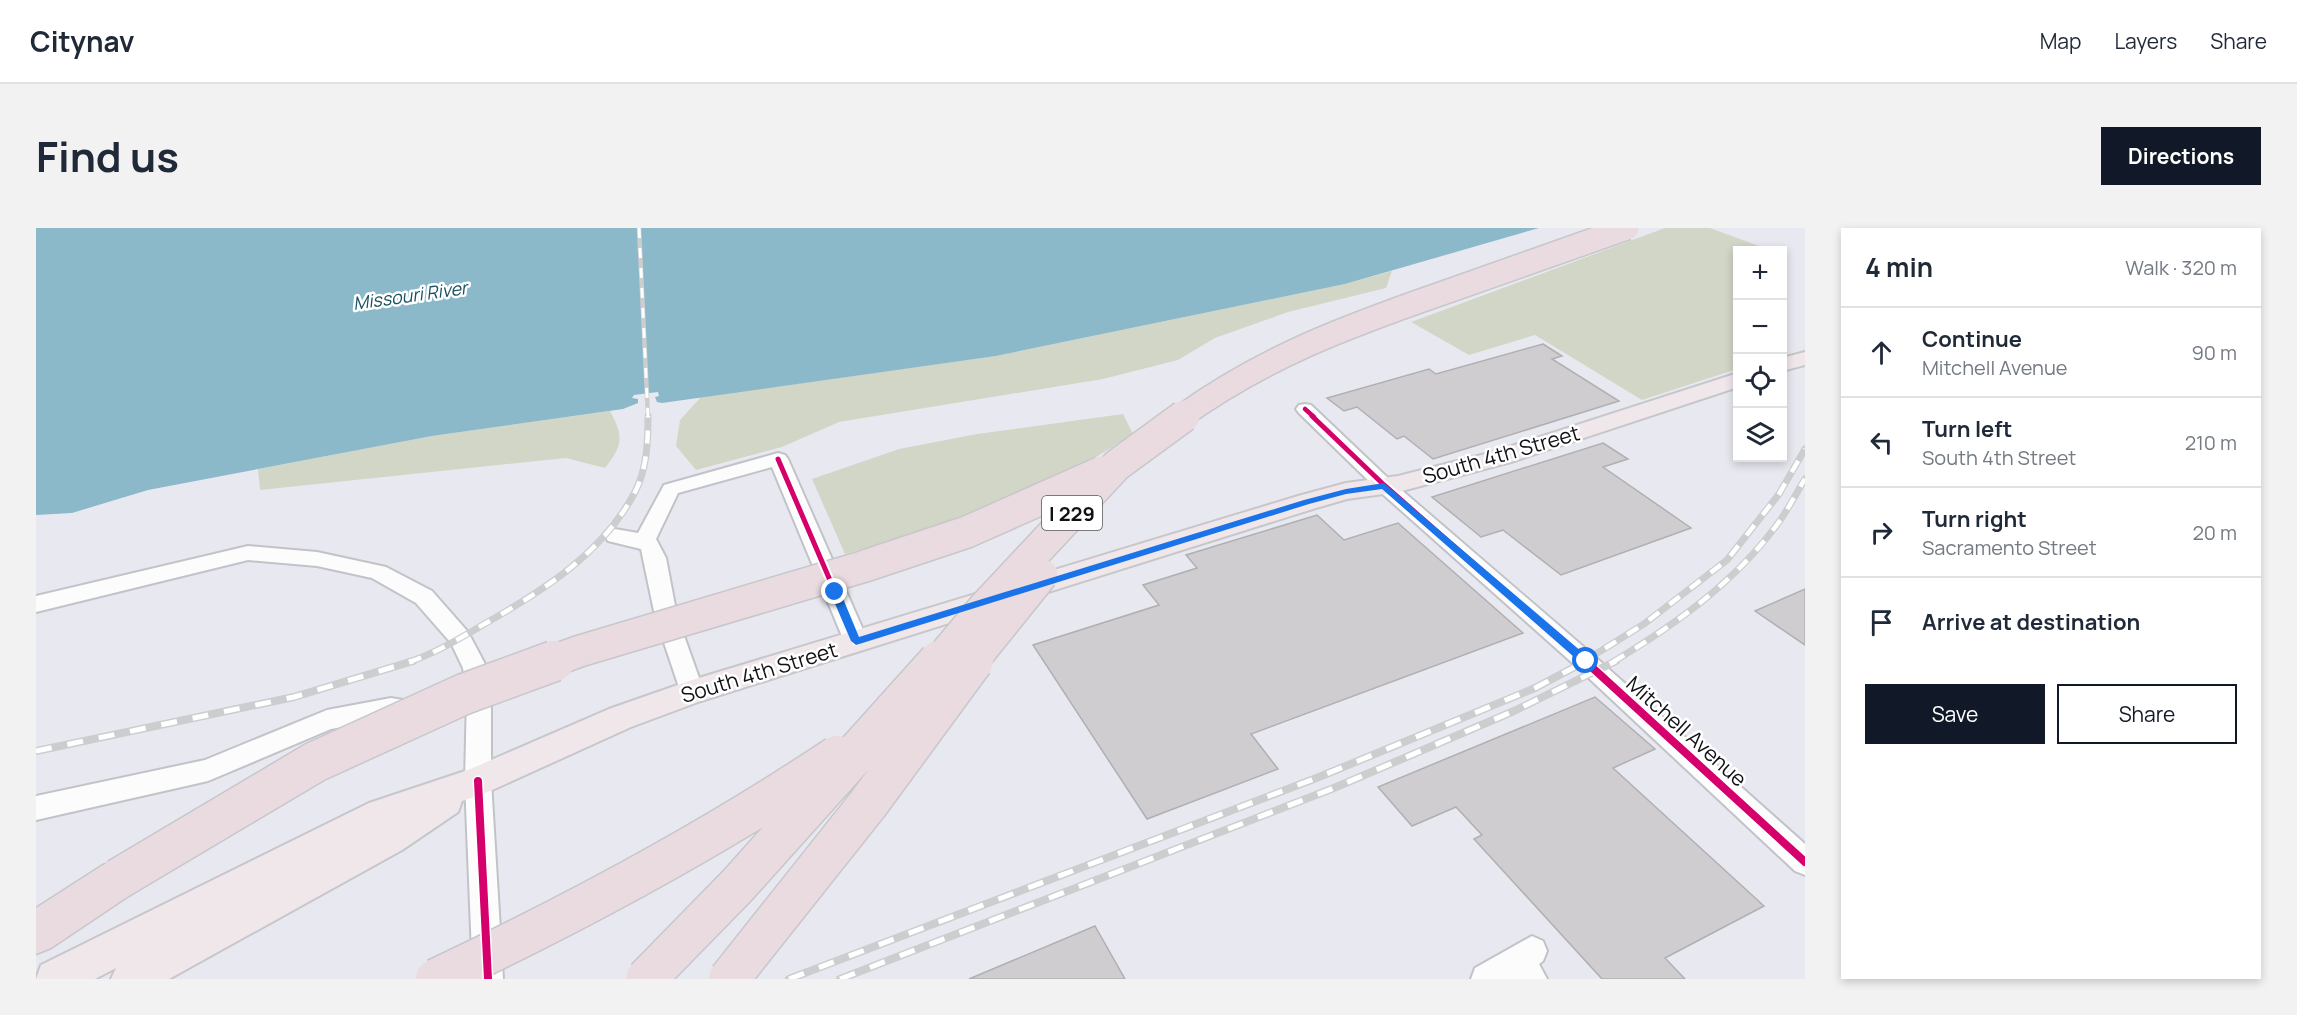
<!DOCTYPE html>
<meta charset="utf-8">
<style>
:root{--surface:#fff;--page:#f2f2f3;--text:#1f2937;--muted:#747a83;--line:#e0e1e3;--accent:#111827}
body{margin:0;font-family:Manrope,sans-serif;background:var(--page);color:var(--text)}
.controls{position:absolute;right:18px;top:18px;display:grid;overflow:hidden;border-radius:0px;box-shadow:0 3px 9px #0003}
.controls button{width:54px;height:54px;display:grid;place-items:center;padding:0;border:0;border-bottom:2px solid var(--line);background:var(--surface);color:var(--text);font:30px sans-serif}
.stop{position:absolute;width:18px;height:18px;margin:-14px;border:4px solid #1a73e8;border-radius:50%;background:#fff}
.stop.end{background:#1a73e8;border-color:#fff;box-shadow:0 2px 6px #0008}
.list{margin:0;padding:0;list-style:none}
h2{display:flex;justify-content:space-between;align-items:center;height:78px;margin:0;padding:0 24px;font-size:26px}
h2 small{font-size:20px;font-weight:400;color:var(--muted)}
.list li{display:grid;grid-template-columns:39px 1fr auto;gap:18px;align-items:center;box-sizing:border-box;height:90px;padding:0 24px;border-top:2px solid var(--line)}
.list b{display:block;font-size:22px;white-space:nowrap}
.list p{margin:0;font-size:20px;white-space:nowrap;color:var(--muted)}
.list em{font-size:20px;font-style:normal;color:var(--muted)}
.actions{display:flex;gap:12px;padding:18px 24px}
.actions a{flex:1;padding:14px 0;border:2px solid var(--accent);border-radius:0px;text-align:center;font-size:21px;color:var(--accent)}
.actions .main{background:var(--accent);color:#fff}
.icon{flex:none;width:33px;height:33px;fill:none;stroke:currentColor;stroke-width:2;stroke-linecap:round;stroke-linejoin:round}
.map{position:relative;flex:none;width:1769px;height:751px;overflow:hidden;border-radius:0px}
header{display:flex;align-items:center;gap:36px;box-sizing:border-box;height:84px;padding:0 30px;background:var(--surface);border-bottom:2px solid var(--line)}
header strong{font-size:28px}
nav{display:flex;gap:33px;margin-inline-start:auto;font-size:21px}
.intro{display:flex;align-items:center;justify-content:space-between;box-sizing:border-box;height:144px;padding:0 36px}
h1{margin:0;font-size:42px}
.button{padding:15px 27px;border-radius:0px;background:var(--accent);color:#fff;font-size:21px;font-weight:700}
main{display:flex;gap:36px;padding:0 36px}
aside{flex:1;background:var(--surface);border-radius:0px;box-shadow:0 3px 9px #0003}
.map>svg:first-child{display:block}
</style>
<header>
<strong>Citynav</strong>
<nav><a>Map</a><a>Layers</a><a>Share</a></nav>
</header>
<div class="intro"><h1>Find us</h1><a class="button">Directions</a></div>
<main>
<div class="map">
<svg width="1769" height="751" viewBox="0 0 1769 751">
<rect width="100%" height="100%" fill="#e8e9f0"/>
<path fill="#d2d6c7" d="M1629,0H1674L1734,22H1702L1701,141L1606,172L1499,107L1433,127L1375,94Z
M1356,43L1350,60L1252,84L1179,110L1142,132L1067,151L803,194L746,219L660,242L640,218L644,192L665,169L960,128L1309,56Z
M574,183C588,209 587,217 569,240L530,230L224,262L222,241L396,208Z
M1087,186L1097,206L1015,257L937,288L809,326L776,251L863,221L941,206Z"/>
<path fill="#8bb9ca" d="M0,0H1503L1309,56L960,128L626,175L621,174L619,169L623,168L622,164L598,167L596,170L602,171V175L587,181L396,208L112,262L36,285L0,287Z"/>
<path fill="#cfcdd0" stroke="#b0afb1" stroke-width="1.5" d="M1507,116L1526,128L1516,131L1583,173L1397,231L1368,208L1361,211L1321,179L1308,183L1291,170L1393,141L1400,146Z
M1567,215L1592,231L1567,239L1655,300L1525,347L1467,302L1445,309L1396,269Z
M1281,287L1308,312L1362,295L1487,405L1215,506L1242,541L1111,591L997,417L1123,377L1107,357L1161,340L1150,327Z
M1769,361V417L1719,383Z
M1559,469L1619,521L1577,540L1728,678L1629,730L1649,751H1566L1438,611L1446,607L1420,579L1376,598L1342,559Z
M1059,698L1089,751H933Z"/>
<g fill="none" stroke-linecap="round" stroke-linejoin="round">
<g stroke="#c2c3c8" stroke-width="4">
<path id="minor" d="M1269,176L1275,177L1355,253L1557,427L1769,616V647L1759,643L1541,439L1341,261L1263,185L1260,181L1263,177Z
M742,225L749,227L752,231L832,413L828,419L820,422L812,419L808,413L736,239L642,265L620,311L630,330L641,388L668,464L665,471L656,474L647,471L619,388L605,321L572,313L569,308L572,303L579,301L602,305L628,257Z
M212,318L281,324L350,339L396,363L432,404L451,440L455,467V553L467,751H437L429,553L431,467L427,440L415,415L380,375L336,350L281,338L212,332L0,384V368Z
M355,470L385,475L388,482L385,489L376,492L355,490L295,501L172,553L0,592V568L169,532L291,482Z
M1496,708L1507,713L1511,723L1507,733L1503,736L1511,751H1435L1439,740Z"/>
</g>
<g stroke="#c7c7cb" stroke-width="4">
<path id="major" d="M1769,124V137L1746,143V130Z
M1702,145V159L1475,234L1362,264L1311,271L1280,280L665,473L595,499L454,563L426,573L422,584L366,622L133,751H75L80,740L59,751H0L5,737L333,575L432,542L573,481L656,452L1262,268L1310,255L1362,248L1457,224Z"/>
</g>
<g stroke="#c7c7cb" stroke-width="3">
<path id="highway" d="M82,632L97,637L103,651L97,665L15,720L0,726V680L67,637Z"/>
</g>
<use href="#minor" fill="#fcfcfd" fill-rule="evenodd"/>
<use href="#major" fill="#f0e7eb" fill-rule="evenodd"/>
<use href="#highway" fill="#e9dbdf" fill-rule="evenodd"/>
<g stroke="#cccdcf" stroke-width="4.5">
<path id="rail-far2" d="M603,0L612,189"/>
</g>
<g stroke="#cccdcf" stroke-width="7">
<path id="rail-far1" d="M373,434C400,425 426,409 450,395C508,362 567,325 599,264C611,241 612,213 612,188
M1547,434L1608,396L1691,332L1743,266L1769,221
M1577,434C1638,397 1696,357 1740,298C1751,284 1759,267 1769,251"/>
</g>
<g stroke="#cccdcf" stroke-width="8">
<path id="rail" d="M0,523L258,469L377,433
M753,751L1283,549L1499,460L1550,433
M804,751L1298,560L1478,483L1580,433"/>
</g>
<use href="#rail-far2" stroke="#fff" stroke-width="3" stroke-dasharray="10" stroke-linecap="butt"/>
<use href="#rail-far1" stroke="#fff" stroke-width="4.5" stroke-dasharray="13" stroke-linecap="butt"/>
<use href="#rail" stroke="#fff" stroke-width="5" stroke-dasharray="16" stroke-linecap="butt"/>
<g stroke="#c7c7cb" stroke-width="26" stroke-linecap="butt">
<path id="highway-bridge-far2" d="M1145,189C1228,129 1312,98 1407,65C1468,43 1530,22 1591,0"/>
</g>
<g stroke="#c7c7cb" stroke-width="34" stroke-linecap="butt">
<path id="highway-bridge-far1" d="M514,434L544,423L826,339L931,304L1066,244
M902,434L948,379L1081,237L1148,188
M936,434L1006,347"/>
</g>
<g stroke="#c7c7cb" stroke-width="43" stroke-linecap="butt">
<path id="highway-bridge" d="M82,651L279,534L428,466L518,433
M400,751C539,685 673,614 801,528
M610,751L701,658L903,433
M693,751L832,576L937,433"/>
</g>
<use href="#highway-bridge-far2" stroke="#e9dbdf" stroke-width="23"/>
<use href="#highway-bridge-far1" stroke="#e9dbdf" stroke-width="31"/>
<use href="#highway-bridge" stroke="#e9dbdf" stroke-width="40"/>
<g stroke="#fff" stroke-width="8">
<path id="cycleway-far2" d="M1269,181L1278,189"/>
</g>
<g stroke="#fff" stroke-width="9">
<path id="cycleway-far1" d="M1276,188L1348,257L1550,434
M742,231L820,413"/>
</g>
<g stroke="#fff" stroke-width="11">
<path id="cycleway" d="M1549,433L1769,634
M442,553L452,751"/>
</g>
<use href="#cycleway-far2" stroke="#d6006c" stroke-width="4.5"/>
<use href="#cycleway-far1" stroke="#d6006c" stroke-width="5"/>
<use href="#cycleway" stroke="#d6006c" stroke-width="8"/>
</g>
<path fill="#1a73e8" d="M1348,255L1553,430V436H1546L1346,261L1310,266L1273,276L820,417L815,413L794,364L796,361H803L823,409L1268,272L1310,261Z"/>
<g text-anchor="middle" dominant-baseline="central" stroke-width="5" stroke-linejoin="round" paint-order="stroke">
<g font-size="18" font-style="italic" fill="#185160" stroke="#fff">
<text transform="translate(374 67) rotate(-8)">Missouri River</text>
</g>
<rect fill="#fff" stroke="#58585b" stroke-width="1.5" x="1006" y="268" width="60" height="34" rx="4.5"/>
<g font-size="20" font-weight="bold" fill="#101115">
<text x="1036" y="285">I 229</text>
</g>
<g font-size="21" fill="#101115" stroke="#fff">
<text transform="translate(1465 226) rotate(-16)">South 4th Street</text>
<text transform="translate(723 444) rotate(-17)">South 4th Street</text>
<text transform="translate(1651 503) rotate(42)">Mitchell Avenue</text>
</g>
</g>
</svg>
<div class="controls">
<button>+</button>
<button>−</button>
<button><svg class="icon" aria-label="locate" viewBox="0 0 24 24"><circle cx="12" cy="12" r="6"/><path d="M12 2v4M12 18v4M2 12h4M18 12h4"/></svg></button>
<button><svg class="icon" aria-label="layers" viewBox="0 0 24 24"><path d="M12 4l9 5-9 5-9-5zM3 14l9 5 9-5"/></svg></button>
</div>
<div class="stop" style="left:1550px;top:433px"></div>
<div class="stop end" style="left:799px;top:364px"></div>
</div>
<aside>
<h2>4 min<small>Walk · 320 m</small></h2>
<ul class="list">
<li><svg class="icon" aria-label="ahead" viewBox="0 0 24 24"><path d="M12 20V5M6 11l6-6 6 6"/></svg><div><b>Continue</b><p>Mitchell Avenue</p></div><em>90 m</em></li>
<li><svg class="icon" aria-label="left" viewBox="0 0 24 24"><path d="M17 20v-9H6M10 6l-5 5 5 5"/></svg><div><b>Turn left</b><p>South 4th Street</p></div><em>210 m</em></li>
<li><svg class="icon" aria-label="right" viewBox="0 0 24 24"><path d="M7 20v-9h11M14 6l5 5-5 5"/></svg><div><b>Turn right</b><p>Sacramento Street</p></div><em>20 m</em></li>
<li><svg class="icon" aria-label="arrive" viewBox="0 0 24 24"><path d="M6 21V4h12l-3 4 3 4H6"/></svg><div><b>Arrive at destination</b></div></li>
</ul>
<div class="actions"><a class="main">Save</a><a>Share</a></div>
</aside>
</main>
